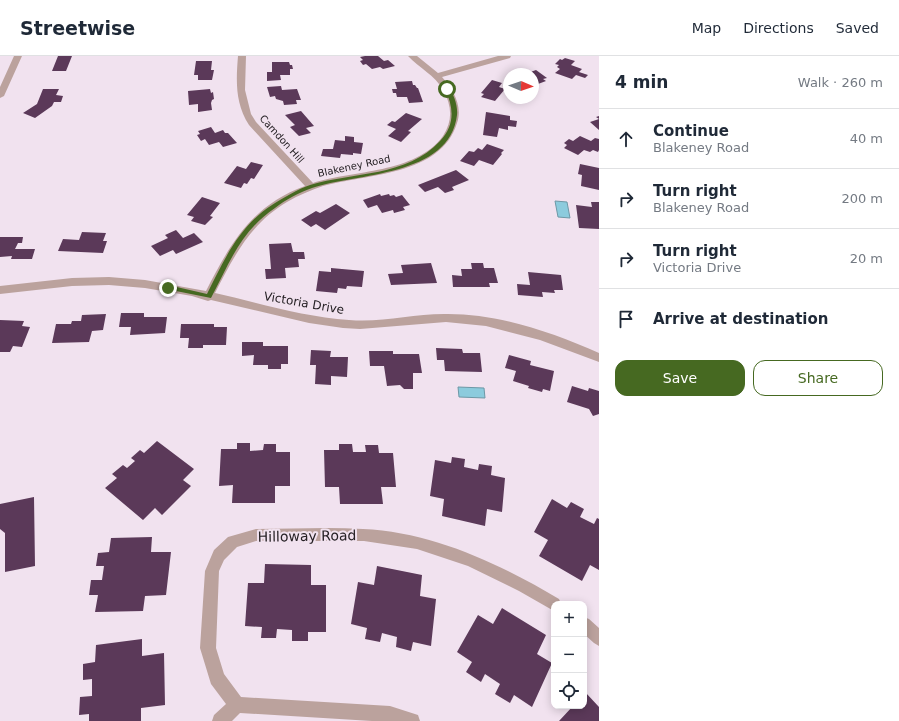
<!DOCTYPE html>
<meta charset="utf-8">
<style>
:root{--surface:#fff;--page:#f6f6f7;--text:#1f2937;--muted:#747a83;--line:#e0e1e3;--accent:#466921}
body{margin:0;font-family:"DejaVu Sans",sans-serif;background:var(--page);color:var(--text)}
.controls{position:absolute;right:12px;bottom:12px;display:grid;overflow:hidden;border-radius:8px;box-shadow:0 2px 10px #0003}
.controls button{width:36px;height:36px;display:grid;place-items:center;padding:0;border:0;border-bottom:1px solid var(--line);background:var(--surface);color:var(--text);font:20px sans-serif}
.compass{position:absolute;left:503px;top:12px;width:36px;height:36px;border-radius:50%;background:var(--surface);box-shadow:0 2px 10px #0003;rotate:92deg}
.stop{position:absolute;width:12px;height:12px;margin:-9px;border:3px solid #466921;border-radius:50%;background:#fff}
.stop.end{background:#466921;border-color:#fff;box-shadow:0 1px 4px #0008}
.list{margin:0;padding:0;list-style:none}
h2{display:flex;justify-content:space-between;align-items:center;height:52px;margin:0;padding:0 16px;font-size:17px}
h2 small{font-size:13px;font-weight:400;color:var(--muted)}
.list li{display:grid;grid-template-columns:26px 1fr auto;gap:12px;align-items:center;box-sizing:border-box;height:60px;padding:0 16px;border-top:1px solid var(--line)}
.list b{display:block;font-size:15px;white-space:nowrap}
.list p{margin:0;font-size:13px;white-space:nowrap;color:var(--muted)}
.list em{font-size:13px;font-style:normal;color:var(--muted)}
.actions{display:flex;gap:8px;padding:12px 16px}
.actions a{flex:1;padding:9px 0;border:1px solid var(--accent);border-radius:12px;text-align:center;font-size:14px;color:var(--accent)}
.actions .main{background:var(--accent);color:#fff}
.icon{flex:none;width:22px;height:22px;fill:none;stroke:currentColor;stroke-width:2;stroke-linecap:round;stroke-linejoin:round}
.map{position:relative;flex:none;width:599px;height:665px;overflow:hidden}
header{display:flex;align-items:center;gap:24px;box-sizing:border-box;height:56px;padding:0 20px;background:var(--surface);border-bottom:1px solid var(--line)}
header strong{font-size:19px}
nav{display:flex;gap:22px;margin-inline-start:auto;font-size:14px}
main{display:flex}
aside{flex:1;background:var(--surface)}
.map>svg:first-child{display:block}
</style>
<header>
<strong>Streetwise</strong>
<nav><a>Map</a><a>Directions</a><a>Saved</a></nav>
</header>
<main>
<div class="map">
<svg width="599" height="665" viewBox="0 0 599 665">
<rect width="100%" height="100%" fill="#f1e2ef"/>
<path fill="#8ccbdd" stroke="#6d98a6" d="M555,145L567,146L570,162L558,161Z
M458,331L484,332L485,342L459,341Z"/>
<path fill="#5b3959" d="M58,0H72L66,15H52Z
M365,0H378L384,5L388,4L395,10L383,13L380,11L372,13L366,8L363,9L360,5L363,4L360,1Z
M565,2L575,5L571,9L582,13L579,16L588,19L585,22L576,19L572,23L555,17L560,13L557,11L559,9L555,8L560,3L562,4Z
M196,5H212L211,14H214L212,24H198V19H194Z
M272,6H289L290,9H292L293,13H290V19H280L281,24L267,25V16H272Z
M536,14L547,22L543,23L546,25L538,28L535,26H533V18H525Z
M492,24L502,27L499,31L505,33L495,45L481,41L484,38L481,37Z
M412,25L413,29H415L417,32H418L423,46L409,47L407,41H397L396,37H393L392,33H397L395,26Z
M281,30L282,34L297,33L301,44H296L297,48L284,49L283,45L276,43L275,40L270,41L267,31Z
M43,33H59L56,39L63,40L61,46H54L52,50L35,62L23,57L37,48Z
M210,33L211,37L213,36L214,43L212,44L211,47L212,54L198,56V48L189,49L188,35Z
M301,55L314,70L306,72L311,77L299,80L290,71L295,69L285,59Z
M486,56L510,60V64L517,65L516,71L508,70V74L499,72L497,81L483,79Z
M406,57L422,63L408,75L411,76L401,86L388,80L396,73L387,69L392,65L395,66Z
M599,60V74L590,66L599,63L596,61Z
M211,71L215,77L223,74L225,77H228L237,87L223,91L219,86L209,89L205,83L201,85L197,79L200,78L198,75Z
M345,80L354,81V86L363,87L361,98L353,97V99L341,98L340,102L321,100L323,93H333L335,84L345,85Z
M580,80L591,85L595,82L599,83V94L598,96L593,94L590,96L584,94L578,99L564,92L567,89L564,87L569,83L573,85Z
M487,88L504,94L501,97L502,98L493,109L479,104L474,110L460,105L469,95L474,96L478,92L482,94Z
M251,106L263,109L254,123L251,122L247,128L244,127L241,132L224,127L237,110L246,113Z
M580,108L599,112V134L581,130L582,119L578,118Z
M456,114L469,124L452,131L454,134L445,137L438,131L425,136L418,129Z
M380,138L381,140L389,138L390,140L394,139L396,141L402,139L410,149L403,151L405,154L394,157L393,154L382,157L377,149L368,152L363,144Z
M202,141L220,147L210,160L213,161L205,169L191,165L194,161L187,159Z
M591,146H599V173L579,172L576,149L592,151Z
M336,148L350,157L325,174L316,168L311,171L301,164L316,155L320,157Z
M176,174L183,182L194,177L203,186L176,198L173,194L160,200L151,190L168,182L165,179Z
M82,176L106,177L103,185H107L103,197L58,195L63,183L79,184Z
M0,181H23L22,187H18L15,193H35L32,203H11L12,200L0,201Z
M291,187L293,196H304L305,203H298L299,211L285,212L286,222L266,223L265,213H271L269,188Z
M431,207L437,227L391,229L388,218L403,217L401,209Z
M471,207H483L484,212H494L498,227H489L490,231H453L452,219L462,220L461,213H472Z
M331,212L364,215L362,231L347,230L346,233L338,232L337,237L316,235L319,215L331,216Z
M528,216L561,219L563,234H554L555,237L542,236L543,241L518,239L517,228L530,229Z
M121,257H144V261H167L165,277L130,279L131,271H119Z
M106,258L103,274L92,275L89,286L52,287L56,268H71L72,265H81L82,259Z
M0,264L24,265L22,270L30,271L22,291L13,290L10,296H0Z
M181,268H214V271H227L226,289H203V292H188L189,282H180Z
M242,286H263V290H288V308H281V313H268V309H253L254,299L242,300Z
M436,292L462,293L463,297H480L482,316L445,315L444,304H437Z
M311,294L331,295L330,301H348L347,321L331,320V329L315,328L316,309H310Z
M369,295H393V298H419L422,317H413V333H404L400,329L387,330L384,310H370Z
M509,299L531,305L530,309L554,315L550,335L543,333L542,336L528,332L529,330L513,325L516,315L505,312Z
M572,330L588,335L589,332L599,335V358L593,360L589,353L567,346Z
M157,385L194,413L183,424L191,430L162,459L155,452L143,464L105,432L117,422L112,418L123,409L127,412L135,405L131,402L140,394L144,397Z
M237,387H250V395L263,394L264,388H276V396H290V430H275V447H232L233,429L219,430L221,393H237Z
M339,388H352L353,396H366L365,389H378L379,397H393L396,431H381L383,448H340L339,431H325L324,394H339Z
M452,401L465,403L464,411L478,414L479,408L492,410L491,419L505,422L502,456L487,453L485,470L442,460L444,443L430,440L435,404L451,407Z
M34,441L35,510L5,516V477L0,473V448Z
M552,443L567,452L571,446L584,453L580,461L594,468L597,462L599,463V514L590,509L582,525L539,500L548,484L534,476Z
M152,481L151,496H171L166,539L145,540L143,555L95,556L98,539H89L91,524H102L104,510H96L98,497L109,496L111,482Z
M265,508L311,509V529H326V576H308V585H292V574L277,573L276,582H261L262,571L245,570L248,527H264Z
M377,510L422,519L420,540L436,543L431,590L413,586L411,595L396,591L397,581L382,577L380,586L365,583L367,572L351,568L358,526L374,529Z
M502,552L546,579L537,598L552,607L532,651L514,639L510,647L495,638L500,628L485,618L481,626L466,616L472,606L457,596L478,559L493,568Z
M142,583V600L164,597L165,649L141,652V665H89V658L79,659L80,641L92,640V623L83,624V608L95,606L96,589Z
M586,637L599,651V665H559L573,650H584V639Z"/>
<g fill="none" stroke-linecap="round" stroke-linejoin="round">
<path fill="#bba29d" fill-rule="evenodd" d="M14,0H22L4,40L0,42V31Z
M238,0H246L245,34L251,58L256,66L313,127C353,114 415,118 443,80C453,65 452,49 443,34C435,19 419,12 408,0H417L438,17L498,0H511L510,2L442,21C453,33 463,50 457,67C441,120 365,118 323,130C311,134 299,139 287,146C250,168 234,200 215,237C259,247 304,261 349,264C381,267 412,258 444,258C497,257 551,276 599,297V306L540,284L486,270L446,266L360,273L343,272L309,267L211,244L208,245L192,240L145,232L109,229L72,230L0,238V230L72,222L109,221L145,224L206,235C230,188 252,149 305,130L249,69C235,47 236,25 238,0Z
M256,473C291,473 327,471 363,473C433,476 500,508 559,543L561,548H554V555L519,535L468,510L417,493L364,485H256L237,491L224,504L219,515L216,592L224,618L241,641L390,650L418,659L420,665H372L240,657L232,665H212L214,659L226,648L211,628L200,592L205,515L214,494L228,481Z
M584,561L589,563L599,572V590L594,587L584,578Z"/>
</g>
<path fill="#466921" d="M447,31C454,36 458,51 457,59C450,121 356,117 312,132C300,136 285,144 275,152C240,176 230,206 211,242L166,233L165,232L168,229L207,238C224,204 239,170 272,149C283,142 298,133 310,129C353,116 407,121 440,85C455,69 454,52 445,33Z"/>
<g text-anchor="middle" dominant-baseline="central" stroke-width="4" stroke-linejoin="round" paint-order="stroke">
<g font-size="10" fill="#262125" stroke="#f1e2ef">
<text transform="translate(282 83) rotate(48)">Camdon Hill</text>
<text transform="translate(354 110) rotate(-12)">Blakeney Road</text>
</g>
<g font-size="12" fill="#262125" stroke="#f1e2ef">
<text transform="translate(304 247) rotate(10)">Victoria Drive</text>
</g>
<g font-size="14" fill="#262125" stroke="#f1e2ef">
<text transform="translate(307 480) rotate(-1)">Hilloway Road</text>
</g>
</g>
</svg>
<div class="controls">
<button>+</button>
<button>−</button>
<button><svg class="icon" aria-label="locate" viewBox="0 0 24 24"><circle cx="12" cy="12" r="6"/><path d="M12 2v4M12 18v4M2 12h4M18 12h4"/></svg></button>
</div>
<svg class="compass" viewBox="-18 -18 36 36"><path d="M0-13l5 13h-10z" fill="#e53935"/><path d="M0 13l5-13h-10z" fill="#747a83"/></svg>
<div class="stop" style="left:447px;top:33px"></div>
<div class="stop end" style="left:168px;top:232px"></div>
</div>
<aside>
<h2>4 min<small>Walk · 260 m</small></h2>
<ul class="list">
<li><svg class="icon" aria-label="ahead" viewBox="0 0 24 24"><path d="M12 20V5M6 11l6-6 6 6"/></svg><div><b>Continue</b><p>Blakeney Road</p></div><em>40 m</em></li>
<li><svg class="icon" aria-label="right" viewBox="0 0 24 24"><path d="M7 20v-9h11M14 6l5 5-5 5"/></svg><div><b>Turn right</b><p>Blakeney Road</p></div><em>200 m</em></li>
<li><svg class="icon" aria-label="right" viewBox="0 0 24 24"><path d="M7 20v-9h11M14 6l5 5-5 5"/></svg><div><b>Turn right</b><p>Victoria Drive</p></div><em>20 m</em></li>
<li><svg class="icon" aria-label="arrive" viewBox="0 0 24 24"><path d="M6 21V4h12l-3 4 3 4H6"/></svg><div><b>Arrive at destination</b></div></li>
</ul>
<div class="actions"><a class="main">Save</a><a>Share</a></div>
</aside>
</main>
